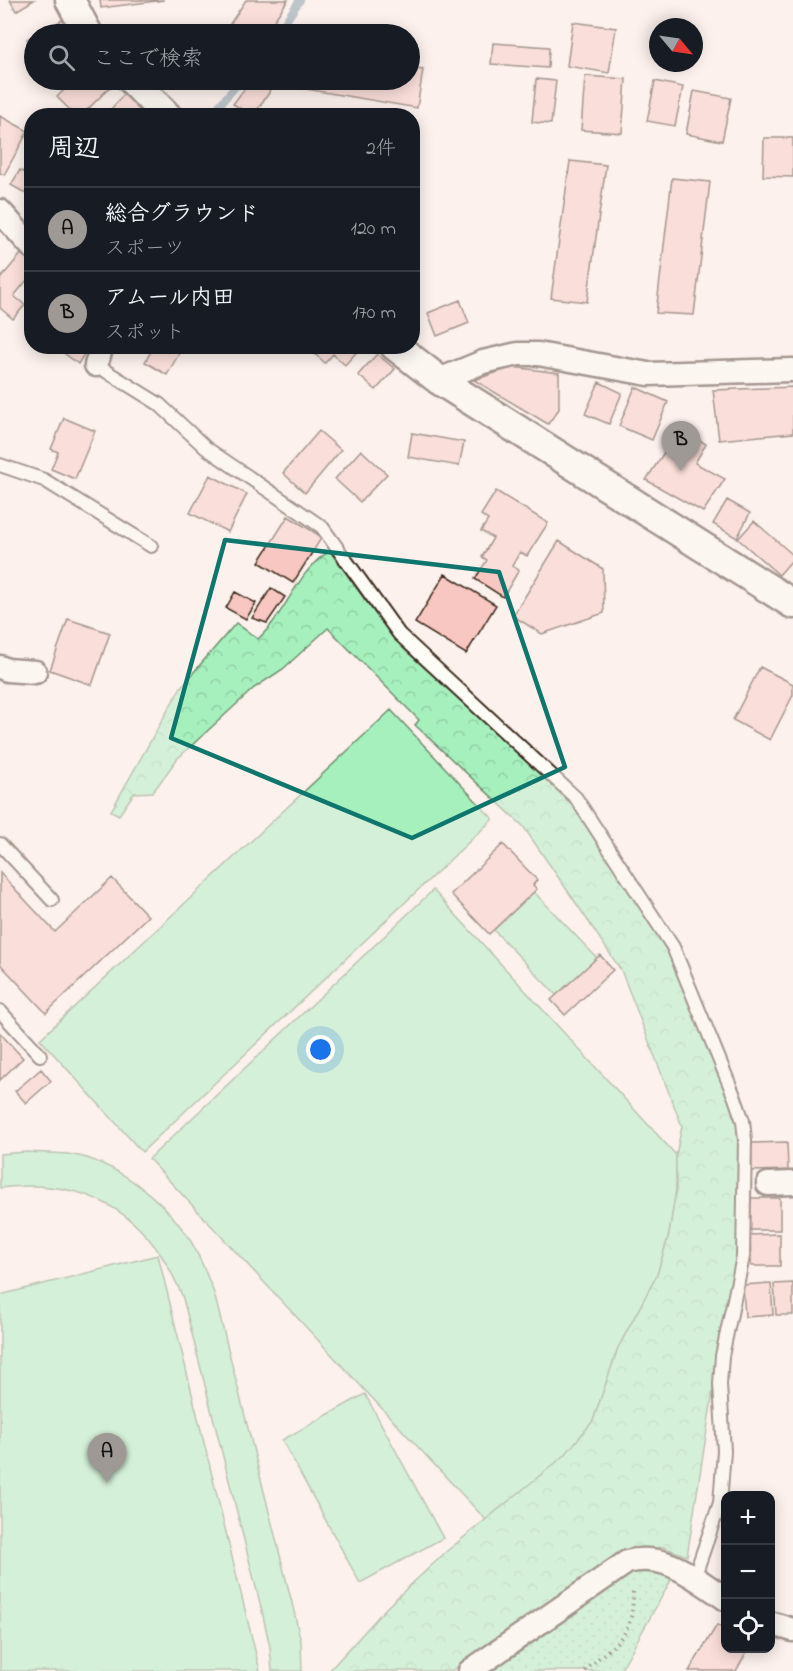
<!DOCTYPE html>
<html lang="ja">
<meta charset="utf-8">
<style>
:root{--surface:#171b24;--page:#242831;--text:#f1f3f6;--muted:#9ea1a6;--line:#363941;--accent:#9f9995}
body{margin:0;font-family:"Indie Flower","Klee One",sans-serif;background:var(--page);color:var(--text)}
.controls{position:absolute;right:18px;bottom:18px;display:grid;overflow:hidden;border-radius:12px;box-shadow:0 3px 15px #0003}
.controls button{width:54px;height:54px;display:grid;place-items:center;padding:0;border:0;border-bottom:2px solid var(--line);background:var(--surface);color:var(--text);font:30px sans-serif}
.compass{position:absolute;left:649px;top:18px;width:54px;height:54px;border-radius:50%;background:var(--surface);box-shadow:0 3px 15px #0003;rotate:119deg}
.you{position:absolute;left:321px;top:1050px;width:21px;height:21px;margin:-15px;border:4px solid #fff;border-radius:50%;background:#1a73e8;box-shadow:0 0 0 9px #1a73e833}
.badge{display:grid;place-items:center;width:39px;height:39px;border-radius:50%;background:var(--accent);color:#111;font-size:20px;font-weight:700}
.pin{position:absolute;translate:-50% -50px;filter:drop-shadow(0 2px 3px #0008)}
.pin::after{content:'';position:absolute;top:32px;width:21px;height:18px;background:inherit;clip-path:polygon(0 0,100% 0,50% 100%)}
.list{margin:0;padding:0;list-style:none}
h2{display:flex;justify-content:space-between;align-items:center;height:78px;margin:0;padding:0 24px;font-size:26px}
h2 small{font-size:20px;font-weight:400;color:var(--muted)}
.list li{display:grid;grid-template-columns:39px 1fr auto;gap:18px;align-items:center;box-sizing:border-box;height:84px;padding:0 24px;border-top:2px solid var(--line)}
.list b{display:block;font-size:22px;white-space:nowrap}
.list p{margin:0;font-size:20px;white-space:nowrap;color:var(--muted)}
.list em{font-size:20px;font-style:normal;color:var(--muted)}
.icon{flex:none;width:33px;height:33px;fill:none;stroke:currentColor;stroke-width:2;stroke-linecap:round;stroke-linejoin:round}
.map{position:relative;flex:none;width:793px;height:1671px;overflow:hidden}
.search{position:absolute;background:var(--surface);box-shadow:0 3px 15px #0003;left:24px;top:24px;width:396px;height:66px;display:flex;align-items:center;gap:15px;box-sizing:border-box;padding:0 21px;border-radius:33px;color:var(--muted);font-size:22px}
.panel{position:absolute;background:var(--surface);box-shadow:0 3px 15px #0003;left:24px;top:108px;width:396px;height:246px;border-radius:24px}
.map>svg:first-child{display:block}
</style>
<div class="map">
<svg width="793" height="1671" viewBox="0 0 793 1671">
<defs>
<pattern id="forest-crowns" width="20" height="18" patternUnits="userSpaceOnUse" patternTransform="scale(1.5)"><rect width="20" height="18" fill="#a6f0be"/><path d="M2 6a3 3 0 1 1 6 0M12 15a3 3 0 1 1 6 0" fill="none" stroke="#90cea3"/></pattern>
<pattern id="park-dots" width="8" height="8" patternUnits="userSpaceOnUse" patternTransform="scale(1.5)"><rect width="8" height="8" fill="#a6f0be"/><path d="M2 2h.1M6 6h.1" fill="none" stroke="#90cea3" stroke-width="1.8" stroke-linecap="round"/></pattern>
</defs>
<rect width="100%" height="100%" fill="#fcf1ec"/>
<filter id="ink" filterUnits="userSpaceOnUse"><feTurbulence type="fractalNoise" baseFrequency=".0167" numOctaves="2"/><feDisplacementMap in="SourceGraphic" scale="12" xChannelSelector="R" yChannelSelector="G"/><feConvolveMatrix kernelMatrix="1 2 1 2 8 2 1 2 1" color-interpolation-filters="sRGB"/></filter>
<g filter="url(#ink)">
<path fill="#a6f0be" stroke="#708d6e" stroke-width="1.5" d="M391,710L493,819L142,1152L40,1039Z
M433,890L676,1155V1190L669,1234L657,1275L618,1348L593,1421L565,1456L487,1521L149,1159Z
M534,892L597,958L557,996L494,930Z
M27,1152C40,1153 55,1153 68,1154C114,1160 161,1198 187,1235C199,1253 206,1273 214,1293L293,1607L301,1642L302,1671H272L270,1647L262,1611L183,1298C150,1215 89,1177 0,1188V1154Z
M158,1255L260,1671H0V1295Z
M365,1394L443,1538L360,1583L282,1440Z"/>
<path fill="url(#forest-crowns)" stroke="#708d6e" stroke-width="1.5" d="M330,551L376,615L403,648L575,806L667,951L688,992L711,1057L734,1108L739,1126V1236L730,1297L720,1332L715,1362L712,1398L687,1556L663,1547L619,1555L451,1671H329L387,1607L447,1551L564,1456L593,1421L618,1348L657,1275L669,1234L676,1190V1155L682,1126L621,970L578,906L523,826L415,725L419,720L328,628L283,669L254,688L177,759L153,792L134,793L119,815L111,811L181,687L236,623L258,639C286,614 298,569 330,551Z"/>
<path fill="url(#park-dots)" stroke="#708d6e" stroke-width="1.5" d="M655,1570L674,1575L620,1671H488L618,1579L635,1572Z"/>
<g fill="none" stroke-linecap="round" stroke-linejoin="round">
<path stroke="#718ea0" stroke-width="8" d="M277,34L300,0
M210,116L241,80"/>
</g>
<path fill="#f8c7c1" stroke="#3b2a1e" stroke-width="1.5" d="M10,0H34L16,11Z
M100,0H164L101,8Z
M246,0H288L265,34H233L226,30Z
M66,18L75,34H34V54L27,39Z
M573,22L616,28L609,73L567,66Z
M493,43L549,47L548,68L491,64Z
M410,68L423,70L417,108L276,84L277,80H410Z
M585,76L626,79L622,133L581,130Z
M536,79L556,81L551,124L532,122Z
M74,80H106L112,85L81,116H76L57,97Z
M251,80L271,82L269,93L253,116L233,104Z
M655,81L683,87L675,126L647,121Z
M694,91L731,98L722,141L686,134Z
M126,92L152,116H105Z
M0,116L28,131L4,175L0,173Z
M764,138H793V177L763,176Z
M570,161L606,165L587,302L551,298Z
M20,170L32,177V197L11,185Z
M672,178L710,182L694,315L656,313Z
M22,253L32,260V274L14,296L25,305L13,319L0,308V279Z
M460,300L469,323L437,336L428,313Z
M55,346H89L78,364Z
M154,346H183L167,375L145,362Z
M306,346H362L345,365L333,354L325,363Z
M377,354L395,369L376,390L358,375Z
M513,367L559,373V409L548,424L474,380Z
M599,382L622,393L609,424L585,414Z
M635,387L668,402L652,440L619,426Z
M793,387V433L719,440L713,390Z
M64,418L95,431L75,479L51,469L58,452L51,449Z
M680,428L706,444L695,463L725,479L703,512L646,480Z
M319,431L341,450L305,493L283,473Z
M412,433L464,442L459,466L408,457Z
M361,450L387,474L360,502L335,479Z
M210,475L247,494L228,532L190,513Z
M496,491L548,523L527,556L520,552L512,566L519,570L503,597L475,579L487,560L482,557L493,538L481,531L488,520L481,515Z
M727,500L750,513L737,538L713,524Z
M288,516L322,537L293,583L259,562Z
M754,521L793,555V559L779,575L738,539Z
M559,541L603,569L604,613L542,634L513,616Z
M445,574L496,605L466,654L415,623Z
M271,588L285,597L267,623L252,618Z
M235,592L256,603L246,619L226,608Z
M68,619L110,633L92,685L50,670Z
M760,667L793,684V695L770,740L733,720Z
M503,844L537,880L533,885L537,889L489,934L451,894Z
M0,873L55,932L112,878L148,916L46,1013L0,964Z
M600,955L613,970L565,1015L551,1000Z
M0,1033L23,1058L0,1080Z
M41,1069L51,1081L26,1103L15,1091Z
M787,1142L788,1170L752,1171L751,1143Z
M750,1198H780V1230H750Z
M780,1234V1266H751L750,1235Z
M771,1283L773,1315L745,1317L743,1285Z
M793,1283V1315H776L774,1284Z
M717,1625L726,1630V1648H749L736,1671H689Z"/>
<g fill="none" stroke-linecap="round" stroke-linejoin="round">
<g stroke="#3b2a1e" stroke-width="16">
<path id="service" d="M96,365L159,404L206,448L322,527L399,634L576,798L673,947L735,1098L743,1121L745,1140L743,1257L722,1356L720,1384L724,1451L720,1503L694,1578
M0,465L44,480L151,546
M0,844L52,900
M0,1011L40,1055"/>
</g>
<g stroke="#3b2a1e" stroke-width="27">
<path id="minor" d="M0,211L32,247
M96,365L102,346
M439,380L483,362L518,354H538L648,374L793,370
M0,667L7,670L35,672
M768,1184L793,1183
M770,1623L793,1630
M470,1671L627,1562C667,1552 694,1578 726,1599"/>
</g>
<g stroke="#3b2a1e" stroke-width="33">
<path id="tertiary" d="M70,0L88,34
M132,80L167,116
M395,346L439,380L793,604"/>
</g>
<path stroke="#3b2a1e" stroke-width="4" stroke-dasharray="1.5 4.5" stroke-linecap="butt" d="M585,1671C617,1639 634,1640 633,1589"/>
<use href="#service" stroke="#fdfcf7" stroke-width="12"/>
<use href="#minor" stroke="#fdfcf7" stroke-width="22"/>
<use href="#tertiary" stroke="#fdfcf7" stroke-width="28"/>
</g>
</g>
<path d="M0 0H793V1671H0ZM225,540L499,572L565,767L412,838L171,738Z" fill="#fcf1ec" fill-opacity=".55" fill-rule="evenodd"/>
<path fill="none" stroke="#0f766e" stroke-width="4.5" stroke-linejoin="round" d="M225,540L499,572L565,767L412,838L171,738Z"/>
</svg>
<div class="controls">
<button>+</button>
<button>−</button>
<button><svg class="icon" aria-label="locate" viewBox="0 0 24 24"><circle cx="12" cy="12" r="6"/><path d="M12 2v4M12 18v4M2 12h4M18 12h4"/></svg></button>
</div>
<svg class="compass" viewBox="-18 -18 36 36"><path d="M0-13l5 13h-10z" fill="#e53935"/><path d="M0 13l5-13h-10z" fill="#9ea1a6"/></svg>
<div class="you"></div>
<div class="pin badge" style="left:107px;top:1483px">A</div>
<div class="pin badge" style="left:681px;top:471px">B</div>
<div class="search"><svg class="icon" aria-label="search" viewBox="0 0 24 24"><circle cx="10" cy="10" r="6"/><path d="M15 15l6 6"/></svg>ここで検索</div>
<section class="panel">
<h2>周辺<small>2件</small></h2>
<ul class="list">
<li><span class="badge">A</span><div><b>総合グラウンド</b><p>スポーツ</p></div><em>120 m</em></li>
<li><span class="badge">B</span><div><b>アムール内田</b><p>スポット</p></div><em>170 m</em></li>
</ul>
</section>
</div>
